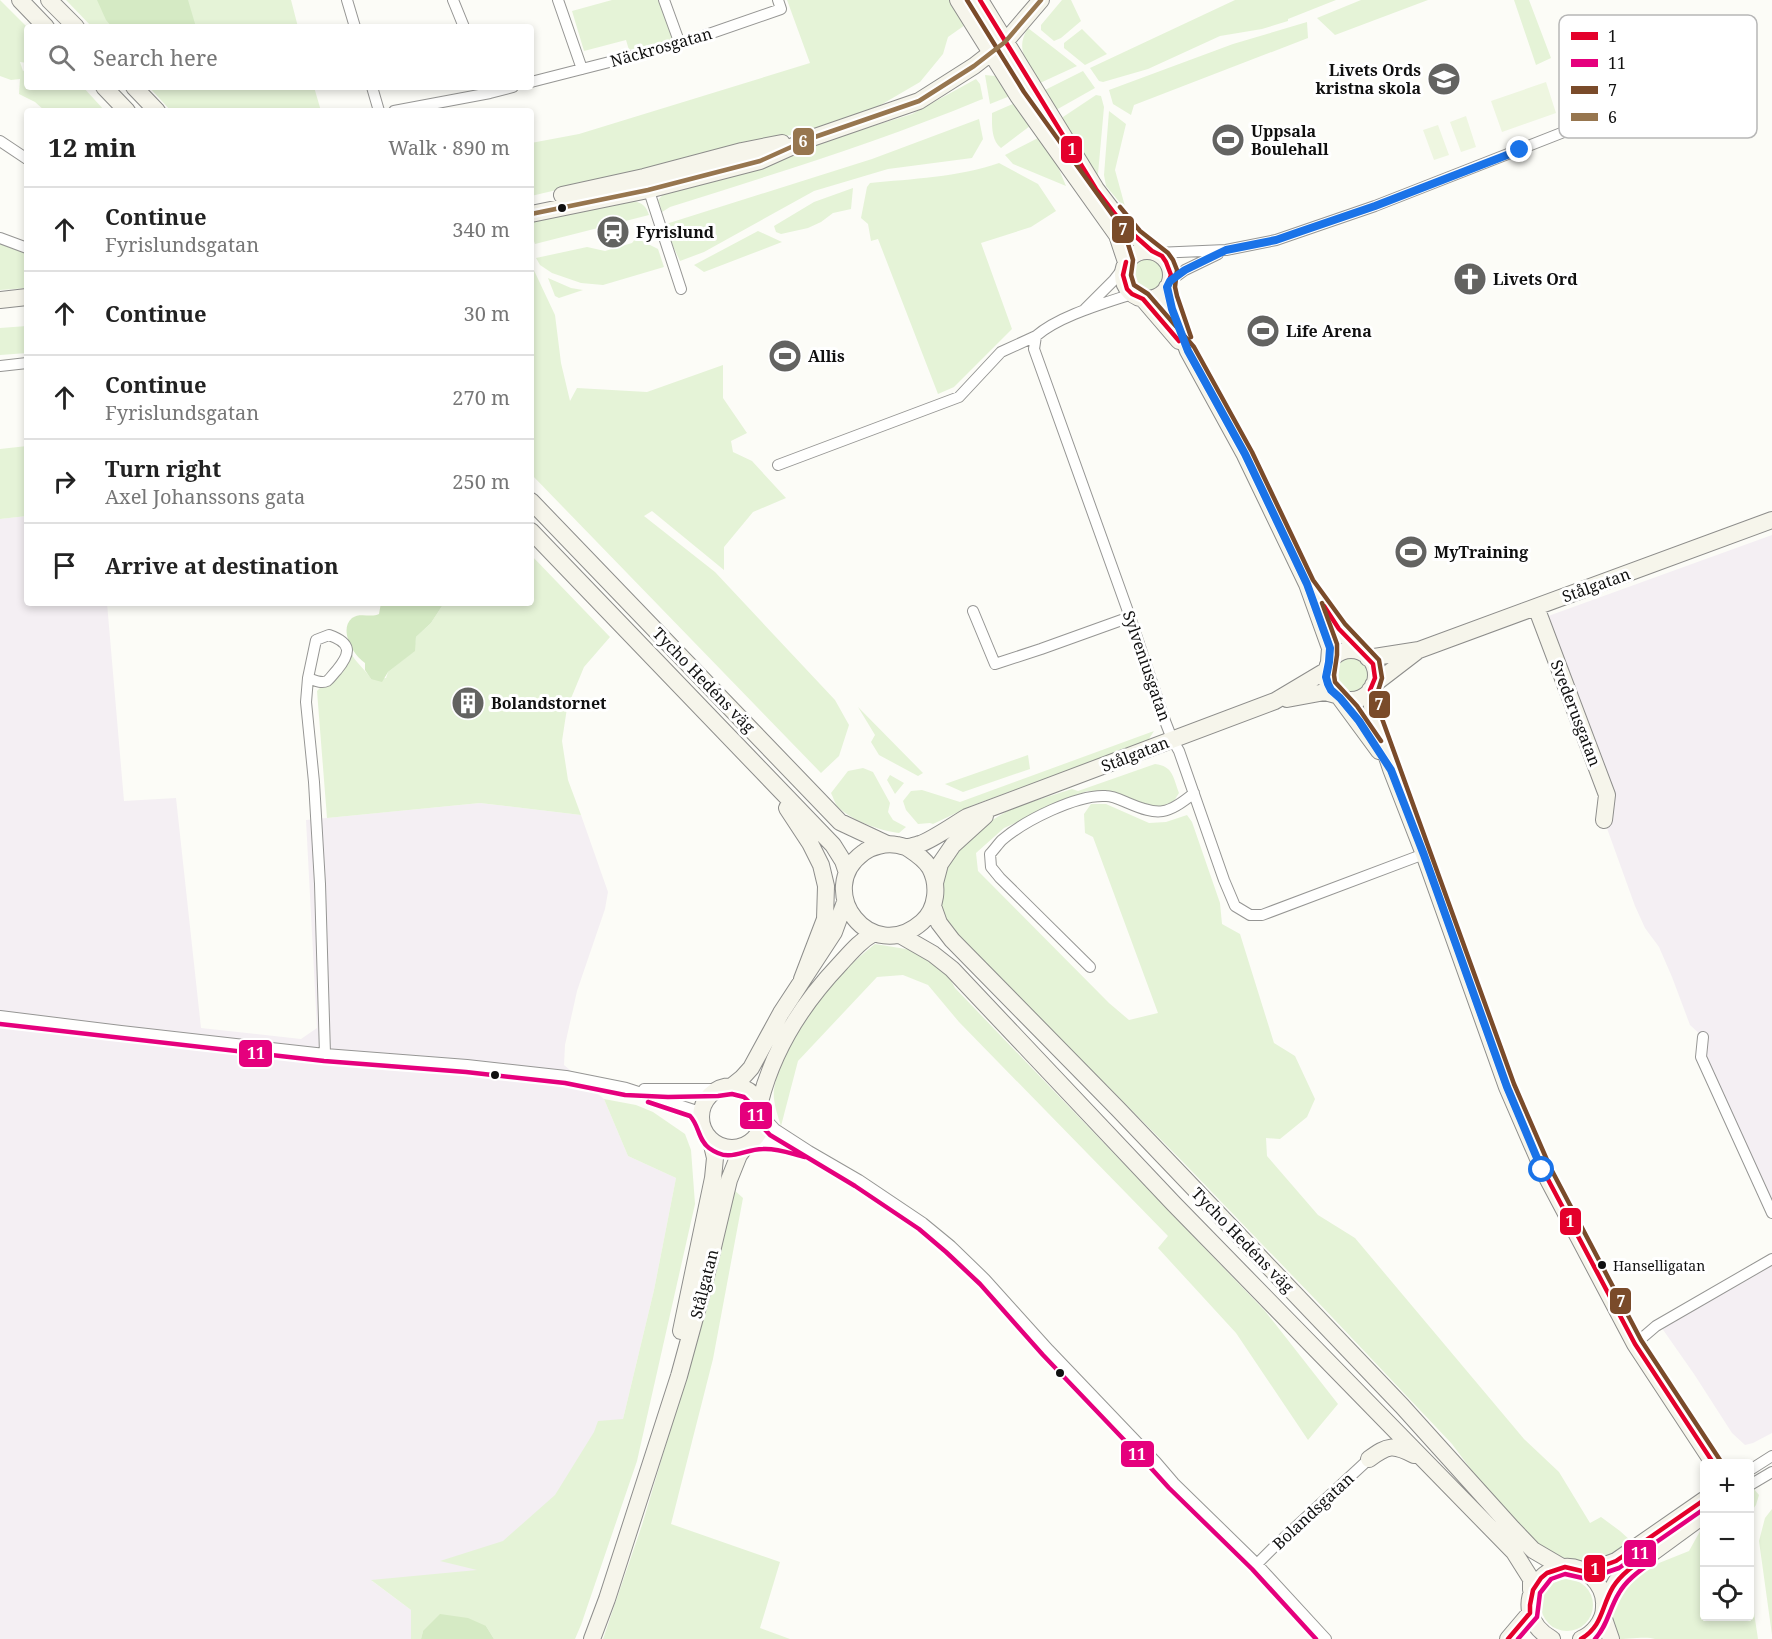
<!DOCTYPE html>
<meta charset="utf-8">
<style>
:root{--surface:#fff;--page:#f2f2f2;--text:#222;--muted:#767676;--line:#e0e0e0}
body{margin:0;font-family:"Noto Serif",serif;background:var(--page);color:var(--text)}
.controls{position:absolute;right:18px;bottom:18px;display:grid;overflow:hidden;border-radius:6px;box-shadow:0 3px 9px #0003}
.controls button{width:54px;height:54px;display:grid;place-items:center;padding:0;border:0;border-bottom:2px solid var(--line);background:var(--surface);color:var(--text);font:30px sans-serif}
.stop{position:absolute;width:18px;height:18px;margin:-14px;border:4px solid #1a73e8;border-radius:50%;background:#fff}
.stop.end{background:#1a73e8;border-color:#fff;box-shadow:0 2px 6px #0008}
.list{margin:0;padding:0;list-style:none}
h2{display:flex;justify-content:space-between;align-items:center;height:78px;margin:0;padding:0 24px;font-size:26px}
h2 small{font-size:20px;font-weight:400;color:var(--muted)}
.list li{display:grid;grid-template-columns:39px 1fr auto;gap:18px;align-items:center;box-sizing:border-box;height:84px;padding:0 24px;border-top:2px solid var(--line)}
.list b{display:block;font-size:22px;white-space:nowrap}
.list p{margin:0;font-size:20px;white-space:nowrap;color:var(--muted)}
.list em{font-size:20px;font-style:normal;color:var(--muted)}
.icon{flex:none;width:33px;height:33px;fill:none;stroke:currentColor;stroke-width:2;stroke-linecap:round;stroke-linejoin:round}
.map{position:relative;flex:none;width:1772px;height:1639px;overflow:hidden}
.search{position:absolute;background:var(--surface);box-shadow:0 3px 9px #0003;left:24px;top:24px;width:510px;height:66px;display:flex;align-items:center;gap:15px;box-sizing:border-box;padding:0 21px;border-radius:6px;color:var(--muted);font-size:22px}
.panel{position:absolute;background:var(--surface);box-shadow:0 3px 9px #0003;left:24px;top:108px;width:510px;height:498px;border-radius:6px}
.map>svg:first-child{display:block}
</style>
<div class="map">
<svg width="1772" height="1639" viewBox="0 0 1772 1639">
<rect width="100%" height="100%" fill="#fcfcf7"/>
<path fill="#f4eff3" d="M27,516V603H107L124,801L176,798L201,1028L301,1039L317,1028L306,820L480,803L581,815L608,892L605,909L577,991L565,1045L564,1065L604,1099L628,1156L676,1178L654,1290L623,1419L607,1475L569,1590L372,1581L411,1610V1639H0V519Z
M1772,535V1213L1701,1057L1703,1037L1690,1025L1672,977L1659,947L1645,928L1635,906L1604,820L1607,795L1540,619Z
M1772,1259V1433L1753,1443L1745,1445L1732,1433L1694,1374L1659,1324Z"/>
<path fill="#e5f3d7" d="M0,0L27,27V63L20,62L23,71L27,69V87H83L105,111H45L35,102L19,94L20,79L11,80L0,76Z
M66,0H291L298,27H92Z
M612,0H662L675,39L629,50L626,40L584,51L572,11Z
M787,0H950L965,25L948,37L943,54L920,82L867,113L808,132L741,144L642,170L531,196V143L579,134L810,63Z
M1062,0H1071L1081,21L1061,38L1054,41L1041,30V25Z
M1235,0H1336L1288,19V21L1262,29L1220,36L1148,69L1103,82L1099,81L1090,68Z
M1361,0H1428L1335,35L1317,18Z
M1514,0H1529L1551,58L1536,65Z
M1307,22L1308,38L1134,105L1131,115L1113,104L1109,90L1233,44Z
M1028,28L1077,66L1040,83C1028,63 1014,50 1028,28Z
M1082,29L1107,54L1085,65L1064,48V43Z
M1083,71L1095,88L1056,110L1045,90Z
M985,75L995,76L1010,96L990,104Z
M976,79L980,84L983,99L980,100C879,142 774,174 670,207L662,212L658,200L667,190L912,114Z
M149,87H314L321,111H171Z
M1096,95L1101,96L1104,107L1098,174L1101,188L1064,127L1063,117Z
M1015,103L1030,126L1001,148C991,140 992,125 992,113Z
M1109,111L1126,124L1115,170L1126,210L1106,186L1104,175Z
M979,119L983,139L972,158L888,169L814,191L704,252L680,261L672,244L666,224L872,159Z
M1038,138L1056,162L1066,186L1013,164L1005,155Z
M999,163L1038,184L1056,211L1031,227L981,243L1012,329L954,387L938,394L878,239L871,241L868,224L861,218L867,187L870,183C911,179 959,177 999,163Z
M853,188L851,209L833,213L821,222L808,228L781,234L776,232L774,226L814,202Z
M633,201C643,203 646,206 649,215L535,244L531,233V222L605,206Z
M758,231L782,242L704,272L694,265Z
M0,238L27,248V288L0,290Z
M636,238L658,249L664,267L603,285L581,283L552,273L540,265L536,258L587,247L605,251L632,243Z
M1132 275a16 16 0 1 1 32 0a16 16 0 1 1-32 0Z
M531,264L555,315L561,363L570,401L577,388L647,392L723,365V398L747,433L731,441L733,452L752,461L786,498L753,512L724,547V570L652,511L644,516L715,572L835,700L849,725L839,756L821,773L531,474Z
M548,278L571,288L583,290L559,298L555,296Z
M27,326V353L0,355V328Z
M27,446V516L0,519V449Z
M531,555L610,637L584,667L567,708L562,741L568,780L581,815L480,803L327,818L317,691L352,655C358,665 365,669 371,679L386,678L388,672L414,651L416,637L431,623L444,603H531Z
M1332 675a19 19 0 1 1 38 0a19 19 0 1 1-38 0Z
M858,707L923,773L918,776L879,755L871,742L875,735Z
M1154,731L1147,742L973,805L933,824L930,823L918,824L906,810L903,801L911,791L922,790L960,802Z
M1028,755L1030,769L963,792L945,784Z
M1155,764C1173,766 1173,777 1179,793L1174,801L1162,806H1146L1111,792L1087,791L1004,828L976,853L978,871L1109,1003L1129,1020L1158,1013L1093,837L1085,833L1084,814L1091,804H1106L1149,823L1166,822L1187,815L1192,822L1220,903L1222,924L1240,934L1274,1043L1295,1056L1315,1099L1307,1117L1280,1139L1266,1138L1267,1156L1318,1215L1355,1238L1524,1439L1559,1472L1590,1523L1601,1517L1620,1531L1631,1541L1606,1557L1584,1563H1564L1536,1547L1505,1515L1452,1444L1315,1299L1182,1161L941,918V877L968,835L1012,808L1072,789L1078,791Z
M863,768L873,772L890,803L888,812L893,820L906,827L899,833C881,831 850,820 837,806C835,803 833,797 831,793L848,771Z
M890,775L904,783L895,794L887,780Z
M875,944L912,950L948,975L955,988L1265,1311L1338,1404L1308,1440L1236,1333L1158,1248L1168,1236L959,1022L928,985L903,975L877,977L798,1061L781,1126C778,1117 775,1108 774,1099C770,1066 820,995 843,972C853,962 864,953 875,944Z
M604,1099L636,1105L653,1112L685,1134L691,1150L695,1204L637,1461L581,1625L575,1639H494L486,1626L423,1631L421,1639H411V1610L371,1580L477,1570L440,1561L503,1541L555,1495L594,1432L598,1421L623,1419L654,1290L676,1178L628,1156Z
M733,1189L743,1198L713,1359L671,1524L780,1562L760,1628L790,1639H603L642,1525L676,1411Z
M1754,1489L1759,1495L1756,1505L1750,1513V1492Z
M1772,1509V1635L1759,1541L1765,1518Z
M1704,1524V1616H1750V1586L1758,1639H1655C1648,1636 1627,1639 1617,1639L1609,1616L1612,1601L1623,1586L1659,1563L1689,1551Z
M1541 1605a26 26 0 1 1 52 0a26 26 0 1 1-52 0Z"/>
<path fill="#d5eac4" d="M97,0H188L196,27H112L106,20Z
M381,603H444L431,623L416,637L415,651L388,672L382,682L371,679L365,670V663C354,656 338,630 352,618C360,612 371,618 379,614Z
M440,1614L468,1618L486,1626L494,1639H421L423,1631Z"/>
<path fill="#eef6e0" d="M1546,82L1556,113L1502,132L1491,101Z
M1466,116L1476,147L1461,152L1450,122Z
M1438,125L1449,155L1434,160L1423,130Z"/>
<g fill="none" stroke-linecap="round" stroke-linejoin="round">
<g stroke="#969694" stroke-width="12">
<path id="street" d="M347,0L355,27
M453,0L464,27
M558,0L582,69
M664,0L680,44
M531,82L680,44L781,9L778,0
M372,87L379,111
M394,111L490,93L513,87
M0,141L27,159
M647,185L681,289
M0,238L27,248
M1156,253L1226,250L1276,240L1375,206L1597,119L1606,114L1611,108C1610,93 1597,80 1585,95C1578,103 1575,118 1573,128
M1170,281L1185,270L1218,254
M1132,294C1102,304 1059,316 1036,336L1034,349L1130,617L1165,721L1172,739L1179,751L1224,880L1235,906L1250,915H1262L1424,854
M1085,309L1114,280L1124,267
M0,366L27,363
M778,465L959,397L1001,352L1036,336
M973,611L995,664L1041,649L1130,617
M308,678C314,680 321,684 327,681C330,679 334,673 337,670C351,653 352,643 329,635L316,640L308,678L306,702L314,782L320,884L325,1054
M1090,967L1000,878L991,867L990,854C994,850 998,844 1002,840C1024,821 1077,794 1106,796C1113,796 1121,800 1128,803C1158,816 1168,815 1194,793
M0,1016L121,1031L325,1054L467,1065L566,1076L626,1088L694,1110L700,1116
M1703,1037L1701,1057L1772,1213
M644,1089H718
M764,1117L775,1129L809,1151L859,1180L923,1223L951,1246L985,1279L1049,1350L1156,1462L1174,1483L1257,1564L1326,1639
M751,1143L769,1141L800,1148
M1635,1344L1656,1326L1772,1259
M1750,1470L1772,1456
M1750,1485L1772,1472
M1257,1564L1274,1547L1369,1459"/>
</g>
<g stroke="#8d8d8b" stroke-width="18">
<path id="secondary" d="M20,0L46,27
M49,0L76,27
M958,0L1018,96L1117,235L1126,262
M980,0L1096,189L1125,227L1152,251
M104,87L127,111
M134,87L157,111
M562,195L644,177L742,151L782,143
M531,214L648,190L760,161L809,139L919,101L974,66L1005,42L1041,0
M1123 275a24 24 0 1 1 48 0a24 24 0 1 1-48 0Z
M1167,287L1172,309L1188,351L1245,455L1307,584L1330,648L1329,662
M1143,299L1179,341
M0,300L27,297
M531,501L840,822L887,844
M531,531L833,845L843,861L847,873
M1319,599L1339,629L1361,652
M1536,607L1607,795L1604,820
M1326 675a25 25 0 1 1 50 0a25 25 0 1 1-50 0Z
M1368,658L1419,650L1772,520
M1373,685L1416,652
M1370,690L1373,715L1391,769L1424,854L1507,1087L1543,1170L1635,1344L1714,1464
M1340,698L1379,751
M1287,699L1325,692L1336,695
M787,808L810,843L821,865L826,886L825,919L802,979
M906,847C915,853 924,858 930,868C939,885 937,909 922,922C871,967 813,890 863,853C872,846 886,843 897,845C898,845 905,847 906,847C910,847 916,845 920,844C932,840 955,824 967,817L1275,701L1327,670
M935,883L940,864L953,845L985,816
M933,906L939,923L952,940L1118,1109L1402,1406L1513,1529L1533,1550L1562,1567
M900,935L933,954L952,969L1174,1204L1514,1552L1531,1579V1590
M701 1117a31 31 0 1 1 62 0a31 31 0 1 1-62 0Z
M732,1086L742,1078L751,1068L781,1013L834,932L845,902
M760,1102C773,1050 803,1003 840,964C851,952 860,941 874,933
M681,1331L713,1178L715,1158L711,1141
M1369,1459C1388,1445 1393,1444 1414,1455
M1586,1572L1616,1561L1704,1500
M1604,1605L1616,1582L1626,1572L1704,1515
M1603,1616L1611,1639
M592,1639L607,1599L679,1376L704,1285L729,1180L739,1155L745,1147
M1508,1639L1530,1613
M1552,1639C1499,1609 1551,1541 1592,1577C1600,1585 1605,1596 1604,1607C1604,1621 1593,1634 1581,1639"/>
</g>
<use href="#street" stroke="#fffffe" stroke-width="10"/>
<use href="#secondary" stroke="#f6f5eb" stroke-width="16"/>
<g stroke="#fff" stroke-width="9">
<path id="bus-1" d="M980,0L1096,189L1125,227L1152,251L1162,256L1166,262L1171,275L1167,287
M1126,262L1123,275L1127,289L1132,294L1143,299L1179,341
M1167,287L1172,309L1188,351L1245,455L1307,584L1330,648L1326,677L1328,684L1331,690L1340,698L1359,721L1391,769L1424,854L1507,1087L1543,1170L1635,1344L1714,1464
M1324,606L1339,629L1373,664L1375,678L1370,690
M1508,1639L1530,1613V1605L1533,1590L1541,1578L1547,1573L1565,1567L1586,1572L1616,1561L1704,1500
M1581,1639C1603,1626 1601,1607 1613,1587C1622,1573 1636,1564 1649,1555"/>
</g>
<g stroke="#fff" stroke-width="9">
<path id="bus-2" d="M0,1024L324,1061L466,1072L565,1083L625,1095L668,1097L718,1096L732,1094L744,1097L753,1106L758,1122L770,1135L855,1186L919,1229L946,1252L980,1284L1043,1355L1150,1467L1169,1488L1252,1569L1316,1639
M648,1102L690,1116C699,1125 698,1140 709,1148C731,1164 742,1149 763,1149C778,1148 792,1154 805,1157
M1518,1639L1537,1617L1540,1593L1551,1579L1565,1574L1587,1579L1619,1568L1704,1509
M1595,1639C1608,1625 1609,1609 1619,1593C1627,1579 1641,1570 1653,1561"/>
</g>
<g stroke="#fff" stroke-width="9">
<path id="bus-3" d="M967,0L1024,92L1124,231L1133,260L1131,275L1134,285L1148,294L1194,347L1252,452L1313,580L1345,624L1379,660L1382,678L1378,691L1380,713L1514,1084L1550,1167L1641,1340L1720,1460
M1120,207L1140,231L1168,253L1173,260L1177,270L1175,287L1177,296L1191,337
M1322,603L1337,644V655L1334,675L1335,682L1357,706L1381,741"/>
</g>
<g stroke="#fff" stroke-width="9">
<path id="bus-4" d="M531,214L648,190L760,161L809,139L919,101L974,66L1005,42L1041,0"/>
</g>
<use href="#bus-1" stroke="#e4002b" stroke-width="4.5"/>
<use href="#bus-2" stroke="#e5007d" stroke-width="4.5"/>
<use href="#bus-3" stroke="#7a4b2a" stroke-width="4.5"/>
<use href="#bus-4" stroke="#97764f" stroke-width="4.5"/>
</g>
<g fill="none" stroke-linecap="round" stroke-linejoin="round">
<path stroke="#1a73e8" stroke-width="8" d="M1520,150L1375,206L1299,232L1276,240L1226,250L1185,270L1170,281L1167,287L1172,309L1188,351L1245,454L1307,584L1330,648L1329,662L1326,677L1328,684L1331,690L1340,698L1359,721L1391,770L1424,855L1507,1087L1542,1170"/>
</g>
<defs>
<g id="school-disc" transform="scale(1.725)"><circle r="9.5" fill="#636361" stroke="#fff"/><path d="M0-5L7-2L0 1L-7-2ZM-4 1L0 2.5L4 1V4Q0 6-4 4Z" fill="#fff"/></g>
<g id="stadium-disc" transform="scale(1.725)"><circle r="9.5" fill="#636361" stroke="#fff"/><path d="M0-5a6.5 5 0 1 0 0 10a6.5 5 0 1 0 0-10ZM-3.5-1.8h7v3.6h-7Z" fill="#fff"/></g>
<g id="station-disc" transform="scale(1.725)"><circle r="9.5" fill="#636361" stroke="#fff"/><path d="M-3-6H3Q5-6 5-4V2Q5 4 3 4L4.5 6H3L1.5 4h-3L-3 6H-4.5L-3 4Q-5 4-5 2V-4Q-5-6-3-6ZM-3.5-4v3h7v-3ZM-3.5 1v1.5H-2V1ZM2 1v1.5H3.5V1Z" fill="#fff"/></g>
<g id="church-disc" transform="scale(1.725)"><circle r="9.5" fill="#636361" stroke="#fff"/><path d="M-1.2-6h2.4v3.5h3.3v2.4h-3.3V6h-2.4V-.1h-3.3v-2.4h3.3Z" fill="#fff"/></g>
<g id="building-disc" transform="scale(1.725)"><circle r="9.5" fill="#636361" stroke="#fff"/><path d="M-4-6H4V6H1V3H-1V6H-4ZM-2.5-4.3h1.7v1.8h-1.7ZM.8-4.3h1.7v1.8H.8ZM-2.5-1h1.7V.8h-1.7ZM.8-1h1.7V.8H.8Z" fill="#fff"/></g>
</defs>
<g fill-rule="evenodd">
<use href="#school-disc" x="1444" y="79"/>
<use href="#stadium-disc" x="1228" y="140"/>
<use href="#station-disc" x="613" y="232"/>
<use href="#church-disc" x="1470" y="279"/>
<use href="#stadium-disc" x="1263" y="331"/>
<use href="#stadium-disc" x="785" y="356"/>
<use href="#stadium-disc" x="1411" y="552"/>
<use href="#building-disc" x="468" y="703"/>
</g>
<g fill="#101010" stroke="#fff" stroke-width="2">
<circle cx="562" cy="208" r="5"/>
<circle cx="495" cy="1075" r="5"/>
<circle cx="1602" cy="1265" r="5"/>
<circle cx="1060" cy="1373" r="5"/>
</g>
<g text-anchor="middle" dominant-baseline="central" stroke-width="6" stroke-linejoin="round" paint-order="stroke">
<g font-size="14" fill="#101010" stroke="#fff" text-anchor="start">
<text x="1613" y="1265">Hanselligatan</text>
</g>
<g font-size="16" fill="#101010" stroke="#fff">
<text transform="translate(661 47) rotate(-16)">Näckrosgatan</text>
<text transform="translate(1596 585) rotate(-20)">Stålgatan</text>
<text transform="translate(1147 666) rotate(71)">Sylveniusgatan</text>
<text transform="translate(704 680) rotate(46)">Tycho Hedéns väg</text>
<text transform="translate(1576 713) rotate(69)">Svederusgatan</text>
<text transform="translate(1135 754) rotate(-21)">Stålgatan</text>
<text transform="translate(1243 1240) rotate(46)">Tycho Hedéns väg</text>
<text transform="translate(704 1284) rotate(-76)">Stålgatan</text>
<text transform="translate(1313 1511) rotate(-43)">Bolandsgatan</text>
</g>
<g font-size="16" font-weight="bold" fill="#101010" stroke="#fff" text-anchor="start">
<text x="1421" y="70" text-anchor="end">Livets Ords<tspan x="1421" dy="18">kristna skola</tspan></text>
<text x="1251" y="131">Uppsala<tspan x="1251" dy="18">Boulehall</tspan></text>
<text x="636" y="232">Fyrislund</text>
<text x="1493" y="279">Livets Ord</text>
<text x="1286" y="331">Life Arena</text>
<text x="808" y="356">Allis</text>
<text x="1434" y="552">MyTraining</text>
<text x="491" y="703">Bolandstornet</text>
</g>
</g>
<rect x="1559" y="15" width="198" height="123" rx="9" fill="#fff" stroke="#b7b7b7" stroke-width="1.5"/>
<rect x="1571" y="32" width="27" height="8" fill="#e4002b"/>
<rect x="1571" y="59" width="27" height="8" fill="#e5007d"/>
<rect x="1571" y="86" width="27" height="8" fill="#7a4b2a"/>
<rect x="1571" y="113" width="27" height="8" fill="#97764f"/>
<g font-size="16" fill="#101010">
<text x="1608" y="42">1</text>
<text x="1608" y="69">11</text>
<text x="1608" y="96">7</text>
<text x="1608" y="123">6</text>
</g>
<g stroke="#fff" stroke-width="2">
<rect x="792" y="127" width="23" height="29" rx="6" fill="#97764f"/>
<rect x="1060" y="135" width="23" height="29" rx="6" fill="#e4002b"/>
<rect x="1111" y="215" width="24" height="29" rx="6" fill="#7a4b2a"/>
<rect x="1368" y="690" width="23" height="29" rx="6" fill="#7a4b2a"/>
<rect x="238" y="1039" width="35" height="29" rx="6" fill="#e5007d"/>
<rect x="739" y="1101" width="34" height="29" rx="6" fill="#e5007d"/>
<rect x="1559" y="1207" width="23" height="29" rx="6" fill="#e4002b"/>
<rect x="1609" y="1287" width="23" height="28" rx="6" fill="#7a4b2a"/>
<rect x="1120" y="1440" width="35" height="28" rx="6" fill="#e5007d"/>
<rect x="1623" y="1539" width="34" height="29" rx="6" fill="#e5007d"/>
<rect x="1583" y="1554" width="23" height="29" rx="6" fill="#e4002b"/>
</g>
<g font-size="16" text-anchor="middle" font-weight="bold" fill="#fff">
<text x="803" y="147">6</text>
<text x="1072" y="155">1</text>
<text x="1123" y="235">7</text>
<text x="1379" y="710">7</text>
<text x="256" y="1059">11</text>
<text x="756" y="1121">11</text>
<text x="1570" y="1227">1</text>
<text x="1621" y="1307">7</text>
<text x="1137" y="1460">11</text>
<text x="1640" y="1559">11</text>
<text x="1595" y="1575">1</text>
</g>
</svg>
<div class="controls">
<button>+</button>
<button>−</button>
<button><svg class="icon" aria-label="locate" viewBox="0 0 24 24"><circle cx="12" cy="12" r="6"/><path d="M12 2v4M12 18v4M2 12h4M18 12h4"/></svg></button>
</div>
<div class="stop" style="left:1542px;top:1170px"></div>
<div class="stop end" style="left:1520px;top:150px"></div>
<div class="search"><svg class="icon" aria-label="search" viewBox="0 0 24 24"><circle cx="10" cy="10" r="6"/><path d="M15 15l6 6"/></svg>Search here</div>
<section class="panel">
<h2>12 min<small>Walk · 890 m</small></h2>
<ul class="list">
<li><svg class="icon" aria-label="ahead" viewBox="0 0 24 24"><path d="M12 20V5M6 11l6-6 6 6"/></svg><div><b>Continue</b><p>Fyrislundsgatan</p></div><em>340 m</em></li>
<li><svg class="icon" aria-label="ahead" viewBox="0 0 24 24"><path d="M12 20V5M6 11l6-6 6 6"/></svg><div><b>Continue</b></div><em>30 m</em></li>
<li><svg class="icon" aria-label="ahead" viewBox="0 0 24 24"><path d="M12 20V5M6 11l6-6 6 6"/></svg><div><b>Continue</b><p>Fyrislundsgatan</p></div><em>270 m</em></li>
<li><svg class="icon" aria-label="right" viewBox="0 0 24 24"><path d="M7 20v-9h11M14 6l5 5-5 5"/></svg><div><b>Turn right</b><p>Axel Johanssons gata</p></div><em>250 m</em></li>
<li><svg class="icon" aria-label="arrive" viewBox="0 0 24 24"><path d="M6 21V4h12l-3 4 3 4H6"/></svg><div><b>Arrive at destination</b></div></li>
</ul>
</section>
</div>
